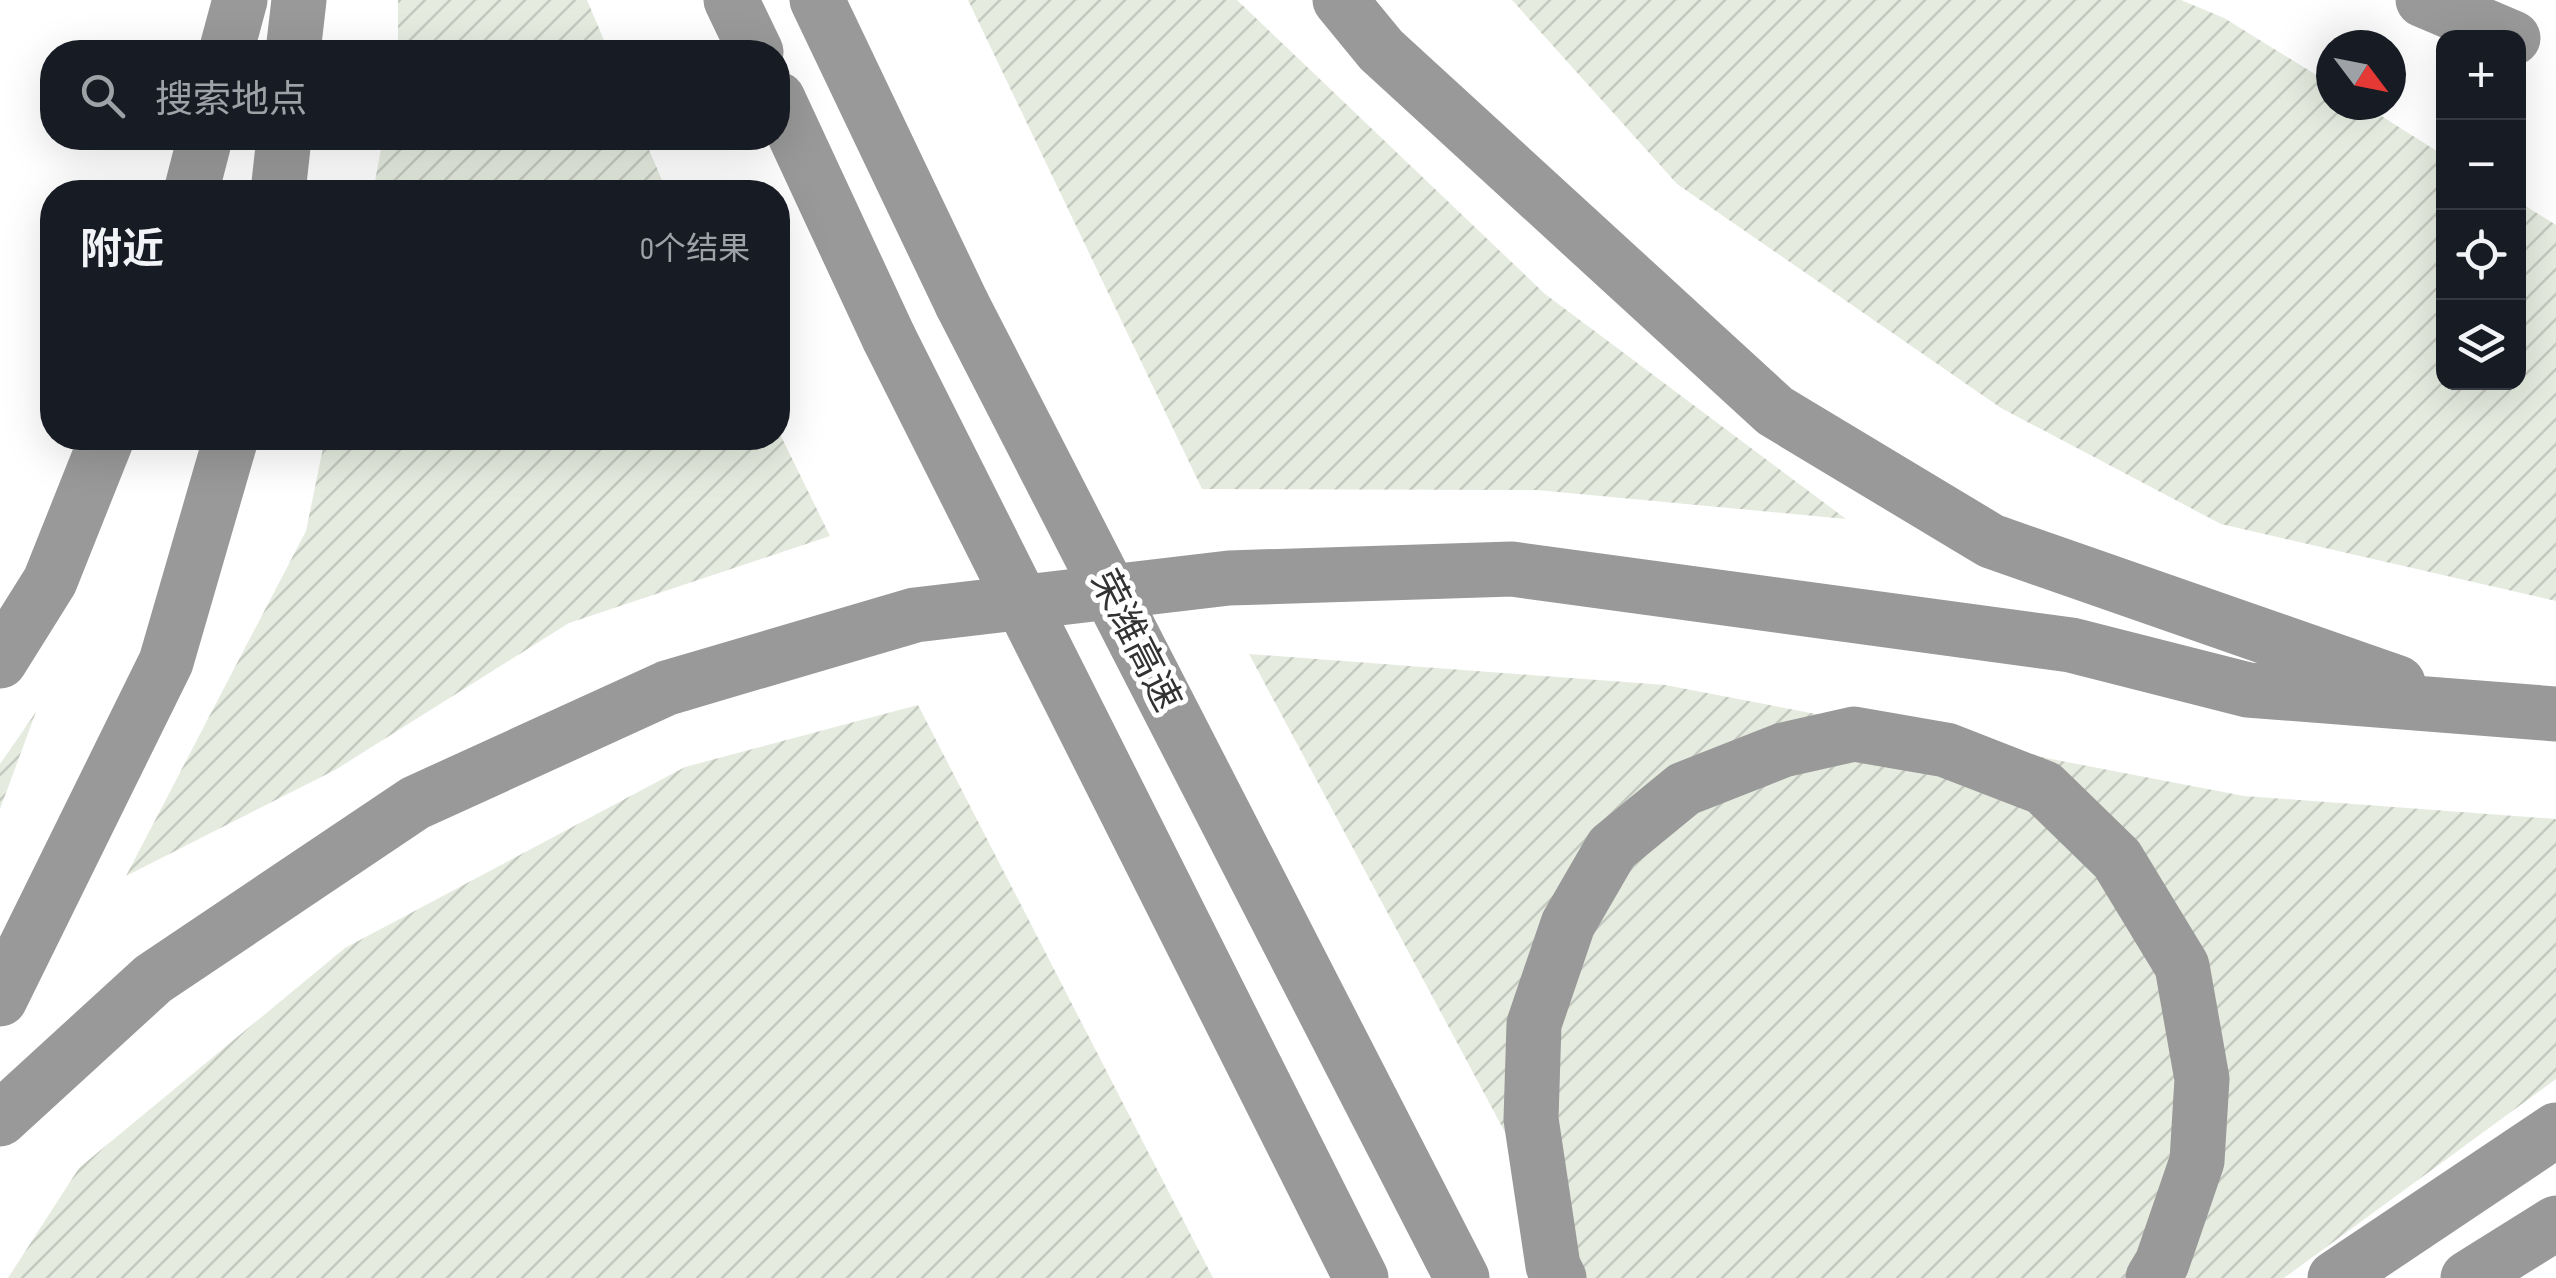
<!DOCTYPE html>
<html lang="zh">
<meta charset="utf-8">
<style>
:root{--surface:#171b24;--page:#242831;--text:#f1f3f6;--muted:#9ea1a6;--line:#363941}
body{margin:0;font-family:"Sofia Sans Condensed","Noto Sans SC",sans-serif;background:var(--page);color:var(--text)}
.controls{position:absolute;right:30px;top:30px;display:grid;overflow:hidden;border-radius:20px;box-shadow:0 10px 40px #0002}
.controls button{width:90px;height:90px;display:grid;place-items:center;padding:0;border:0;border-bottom:2px solid var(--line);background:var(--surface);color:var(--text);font:50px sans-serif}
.compass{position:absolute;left:2316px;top:30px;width:90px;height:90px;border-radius:50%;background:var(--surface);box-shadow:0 10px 40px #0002;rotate:122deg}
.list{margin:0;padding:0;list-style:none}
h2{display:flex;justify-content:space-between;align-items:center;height:130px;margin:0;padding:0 40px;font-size:42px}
h2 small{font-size:32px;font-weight:400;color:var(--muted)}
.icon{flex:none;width:55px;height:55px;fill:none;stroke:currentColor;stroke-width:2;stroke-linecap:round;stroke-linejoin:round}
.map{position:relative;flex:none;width:2556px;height:1278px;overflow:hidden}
.search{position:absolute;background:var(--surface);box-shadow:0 10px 40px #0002;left:40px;top:40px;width:750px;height:110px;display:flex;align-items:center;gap:25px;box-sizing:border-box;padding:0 35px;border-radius:40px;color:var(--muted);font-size:38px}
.panel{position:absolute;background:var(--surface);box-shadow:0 10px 40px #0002;left:40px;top:180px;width:750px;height:270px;border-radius:40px}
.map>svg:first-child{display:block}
</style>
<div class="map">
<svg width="2556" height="1278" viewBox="0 0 2556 1278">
<defs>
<pattern id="garden-furrows" width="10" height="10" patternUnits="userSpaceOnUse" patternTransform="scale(2.5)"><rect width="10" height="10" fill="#e5ebdf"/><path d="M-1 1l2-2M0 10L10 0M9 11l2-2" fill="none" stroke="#c5cac0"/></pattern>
</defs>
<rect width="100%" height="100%" fill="#fff"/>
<path fill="url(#garden-furrows)" d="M398,0H587L609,52H398Z
M968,0H1237L1545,294L1846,519L1537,490L1202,489Z
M1512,0H2181L2224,18L2331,84V105H2364L2443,155L2444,382H2518L2519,202L2556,225V601L2221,524L2001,408L1677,184Z
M383,138H644L667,192H373Z
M778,430L830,536L569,623L335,770L126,876L306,531L325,438H778Z
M1249,654L1665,685L2244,796L2556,819V1079L2284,1278H1583Z
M918,705L1213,1278H8L79,1168L345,948L685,767Z
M36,712L0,809V764Z"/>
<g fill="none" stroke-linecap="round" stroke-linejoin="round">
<path stroke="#999" stroke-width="55" d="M731,0L756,52
M817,0L962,304
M1340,0L1381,50L1775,411L1991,541L2398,683
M2423,0L2513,38
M226,52L240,0
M293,52L299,0
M778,99L889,338
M191,192L205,138
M278,192L284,138
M0,661L50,581L107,438
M0,999L166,662L231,438
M0,1119L153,979L415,803L667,688L915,615L1229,578L1512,569L2071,645L2248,690L2556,714
M1559,1278L1553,1266L1531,1119L1534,1024L1568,924L1612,848L1684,789L1783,750L1854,734L1946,750L2044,788L2117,859L2182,966L2202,1079L2197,1161L2162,1263L2153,1278
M2335,1278L2556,1130
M2468,1278L2556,1223"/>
<path stroke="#999" stroke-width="55" d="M962,304L1462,1278
M889,338L1361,1278"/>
</g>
<g text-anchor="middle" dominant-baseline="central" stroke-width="10" stroke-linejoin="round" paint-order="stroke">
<g font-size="38" fill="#323232" stroke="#fff">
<text transform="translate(1135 641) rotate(63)">荣潍高速</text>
</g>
</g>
</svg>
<div class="controls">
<button>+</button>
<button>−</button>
<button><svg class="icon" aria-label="locate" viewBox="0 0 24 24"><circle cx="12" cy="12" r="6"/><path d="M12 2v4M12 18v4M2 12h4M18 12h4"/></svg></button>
<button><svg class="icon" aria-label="layers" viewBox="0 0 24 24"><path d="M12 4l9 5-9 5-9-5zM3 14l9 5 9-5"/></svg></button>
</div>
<svg class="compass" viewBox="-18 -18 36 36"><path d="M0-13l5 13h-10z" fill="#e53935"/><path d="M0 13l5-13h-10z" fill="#9ea1a6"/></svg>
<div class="search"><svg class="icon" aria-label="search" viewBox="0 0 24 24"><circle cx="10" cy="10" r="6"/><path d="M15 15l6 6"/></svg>搜索地点</div>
<section class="panel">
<h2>附近<small>0个结果</small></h2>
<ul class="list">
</ul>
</section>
</div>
